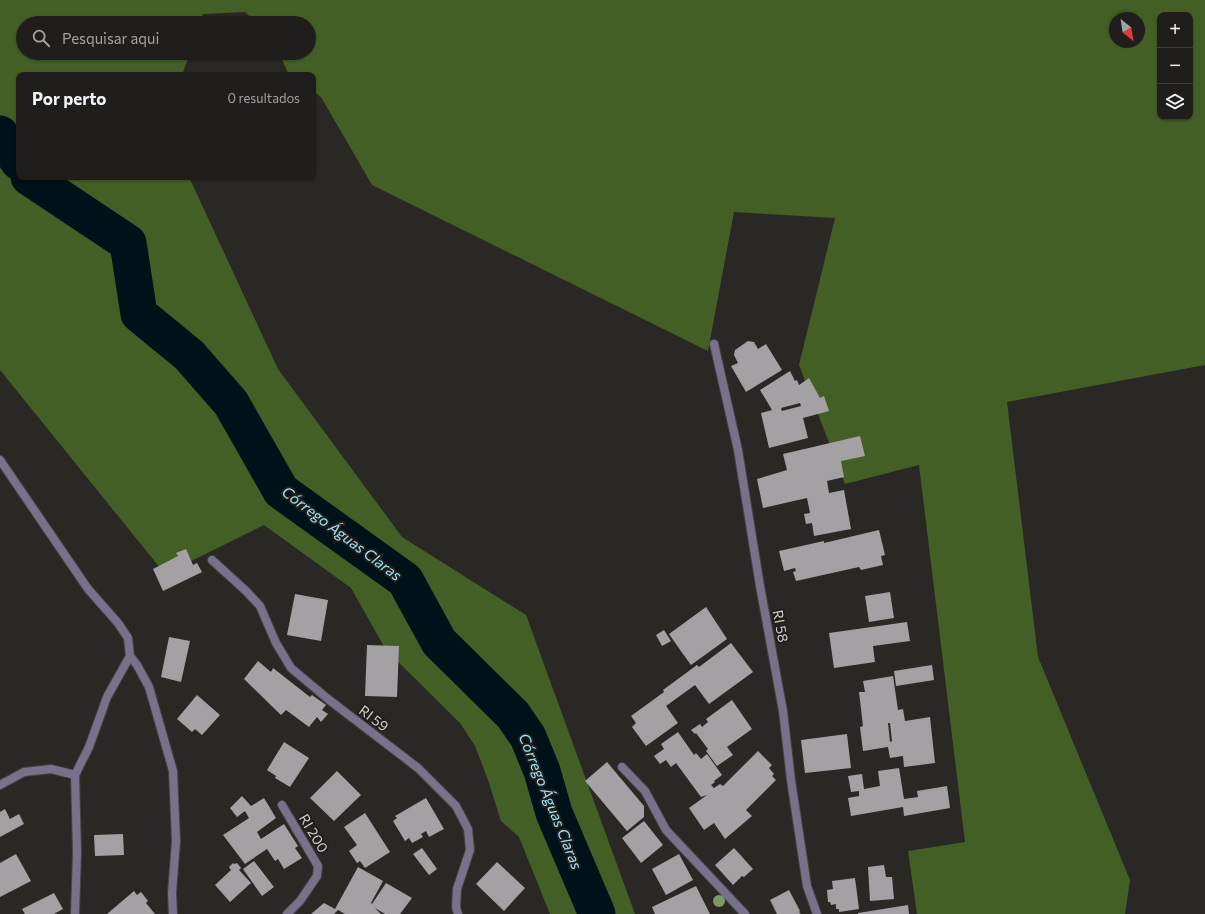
<!DOCTYPE html>
<html lang="pt">
<meta charset="utf-8">
<style>
:root{--surface:#201e1c;--page:#282725;--text:#f1f3f6;--muted:#a2a2a3;--line:#3d3c3b}
body{margin:0;font-family:Commissioner,sans-serif;background:var(--page);color:var(--text)}
.controls{position:absolute;right:12px;top:12px;display:grid;overflow:hidden;border-radius:8px;box-shadow:0 1px 3px #0004}
.controls button{width:36px;height:36px;display:grid;place-items:center;padding:0;border:0;border-bottom:1px solid var(--line);background:var(--surface);color:var(--text);font:20px sans-serif}
.compass{position:absolute;left:1109px;top:12px;width:36px;height:36px;border-radius:50%;background:var(--surface);box-shadow:0 1px 3px #0004;rotate:150deg}
.list{margin:0;padding:0;list-style:none}
h2{display:flex;justify-content:space-between;align-items:center;height:52px;margin:0;padding:0 16px;font-size:17px}
h2 small{font-size:13px;font-weight:400;color:var(--muted)}
.icon{flex:none;width:22px;height:22px;fill:none;stroke:currentColor;stroke-width:2;stroke-linecap:round;stroke-linejoin:round}
.map{position:relative;flex:none;width:1205px;height:914px;overflow:hidden}
.search{position:absolute;background:var(--surface);box-shadow:0 1px 3px #0004;left:16px;top:16px;width:300px;height:44px;display:flex;align-items:center;gap:10px;box-sizing:border-box;padding:0 14px;border-radius:22px;color:var(--muted);font-size:15px}
.panel{position:absolute;background:var(--surface);box-shadow:0 1px 3px #0004;left:16px;top:72px;width:300px;height:108px;border-radius:8px}
.map>svg:first-child{display:block}
</style>
<div class="map">
<svg width="1205" height="914" viewBox="0 0 1205 914">
<rect width="100%" height="100%" fill="#2a2825"/>
<path fill="#435f25" fill-rule="evenodd" d="M0,0H1205V365L1007,402L1038,657L1130,880L1125,914H917L908,851L965,842L919,465L845,484L799,365L835,218L734,212L708,351L372,185L321,97L313,91V75H289L279,53H309V23H257L245,12L203,14L200,23H23V53H190L182,75H19V177H189L278,369L402,537L526,615L635,914H550L519,837L501,821L488,780L475,746L460,723L386,650L351,588L264,525L165,574L0,370ZM1160,15H1190V117H1160ZM1115,18H1139V42H1115Z"/>
<g fill="none" stroke-linecap="round" stroke-linejoin="round">
<path stroke="#001119" stroke-width="37" d="M0,134L19,162
M29,177L128,243L139,314L189,355L231,403L281,491L405,580L439,642L513,715L528,737L542,771L554,813L597,914"/>
</g>
<path fill="#a4a1a4" fill-rule="evenodd" d="M748,341L754,342L758,349L766,344L782,370L746,392L731,366L738,363L734,355L735,350Z
M790,371L795,381L797,380L799,385L809,378L820,398L824,396L829,411L803,418L808,438L769,448L761,413L772,410L760,390ZM800,403L801,406L782,411L781,408Z
M860,436L865,456L841,461L844,477L827,481L829,493L844,490L851,529L814,536L812,523L806,524L804,514L810,513L807,498L763,508L757,479L787,470L783,454Z
M879,530L885,555L881,556L883,565L861,570L859,567L796,581L793,572L796,571L795,568L784,571L779,551L824,541V543Z
M186,549L193,565L197,563L202,572L163,591L153,569L178,556L176,553Z
M890,592L894,618L869,622L865,596Z
M295,594L328,600L321,641L287,635Z
M706,607L727,639L691,665L683,654L669,634Z
M907,622L910,641L873,646L875,662L834,668L829,633Z
M664,630L671,641L662,646L656,635Z
M169,637L190,641L181,682L161,677Z
M731,643L753,672L709,704L695,685L666,706L678,723L646,746L632,727L636,723L631,716L664,692L663,690L697,665L699,667Z
M367,645L399,646L397,697L365,696Z
M258,661L271,672L273,668L310,697L312,695L326,705L322,710L328,714L321,722L317,717L309,727L286,710L281,715L244,679Z
M932,665L934,680L896,686L894,671Z
M893,676L898,710L903,709L905,721L930,717L935,763L904,767L903,756L890,758L888,747L863,751L860,727L863,726L859,692H865L863,681ZM888,723H890L892,741L890,742Z
M197,695L220,715L202,735L195,729L192,732L177,719Z
M732,700L752,729L727,747L733,755L717,766L706,751L708,749L696,733L695,734L691,730L700,724L702,727L708,722L706,719Z
M678,732L694,755L696,753L701,759L707,754L722,775L714,781L715,782L711,785L714,788L720,784L723,786L758,751L772,765L769,768L774,774L772,776L776,780L746,810L752,816L725,839L714,823L704,830L689,808L707,795L701,797L676,763L671,767L666,760L660,764L654,756L664,749L661,744Z
M847,734L851,768L805,773L801,740Z
M284,742L309,758L290,787L275,778L276,776L267,770Z
M607,762L644,806V817L627,831L585,781Z
M899,768L904,799L918,797L917,791L947,786L950,808L904,816L903,807L851,816L848,798L859,796V791L851,792L848,776L862,774L864,789L880,786L878,771Z
M337,771L361,795L334,821L310,798Z
M242,796L251,806L264,798L276,818L257,832L261,839L284,824L298,846L295,848L302,858L284,869L278,859L275,861L267,849L245,864L223,835L249,818L245,811L237,817L230,808Z
M426,798L444,829L429,837L426,831L421,834L423,837L412,843L409,838L405,841L393,821L397,818L395,816Z
M5,809L10,819L19,814L24,824L0,837V812Z
M365,813L390,852L365,868L360,861L357,863L349,851L357,845L344,827Z
M644,821L663,845L641,863L622,838Z
M123,834L124,855L95,856L94,835Z
M422,848L437,869L429,875L413,854Z
M734,848L753,869L744,877L742,876L733,885L715,865Z
M16,854L31,881L0,897V863Z
M679,854L693,880L666,895L652,869Z
M254,861L274,887L262,896L243,869Z
M497,862L525,888L504,911L476,884Z
M233,863L234,864L237,863L241,868L239,870L251,883L230,902L215,885L231,870L229,867Z
M884,865L886,877H892L894,899L870,901L868,867Z
M358,867L383,881L371,903L372,904L386,883L412,898L400,914H385L375,908L381,914H345L338,910L334,914H311L324,903L335,909Z
M855,878L859,909L839,912V909H836V904L831,905L830,902H828L827,890L833,889L832,881Z
M696,886L710,914H655L652,907Z
M789,890L800,911L799,912L801,914H777L770,900Z
M134,891L137,895L141,892L148,901L146,903L155,914H107Z
M54,893L63,909L54,914H25L22,909Z
M908,905L909,914H858V913Z"/>
<g fill="none" stroke-linecap="round" stroke-linejoin="round">
<g stroke="#454340" stroke-width="10">
<path id="service" d="M0,460L88,589L118,623L128,638L130,656L137,665L149,687L173,771L176,841L172,893L173,914
M622,767L645,791L666,830L745,914
M75,775L89,747L107,697L130,656"/>
</g>
<g stroke="#454340" stroke-width="10">
<path id="minor" d="M714,344L738,450L760,586L783,711L791,780L807,886L817,914
M212,560L246,591L260,606L276,643L291,668L328,699L418,768L456,806L468,829L470,850L457,889L456,907L458,914
M0,785L24,772L51,769L75,775L77,852L75,914
M282,805L318,866L317,876L300,901L287,914"/>
</g>
<use href="#service" stroke="#77718b" stroke-width="8"/>
<use href="#minor" stroke="#77718b" stroke-width="8"/>
</g>
<circle fill="#7f9766" cx="719" cy="901" r="6"/>
<g text-anchor="middle" dominant-baseline="central" stroke-width="4" stroke-linejoin="round" paint-order="stroke">
<g font-size="14" fill="#d3d2d0" stroke="#201f1c">
<text transform="translate(781 626) rotate(79)">RI 58</text>
<text transform="translate(374 718) rotate(37)">RI 59</text>
<text transform="translate(314 833) rotate(59)">RI 200</text>
</g>
<g font-size="15" font-style="italic" fill="#9fe0f7" stroke="#201f1c">
<text transform="translate(342 533) rotate(37)">Córrego Águas Claras</text>
<text transform="translate(551 801) rotate(68)">Córrego Águas Claras</text>
</g>
</g>
</svg>
<div class="controls">
<button>+</button>
<button>−</button>
<button><svg class="icon" aria-label="layers" viewBox="0 0 24 24"><path d="M12 4l9 5-9 5-9-5zM3 14l9 5 9-5"/></svg></button>
</div>
<svg class="compass" viewBox="-18 -18 36 36"><path d="M0-13l5 13h-10z" fill="#e53935"/><path d="M0 13l5-13h-10z" fill="#a2a2a3"/></svg>
<div class="search"><svg class="icon" aria-label="search" viewBox="0 0 24 24"><circle cx="10" cy="10" r="6"/><path d="M15 15l6 6"/></svg>Pesquisar aqui</div>
<section class="panel">
<h2>Por perto<small>0 resultados</small></h2>
<ul class="list">
</ul>
</section>
</div>
